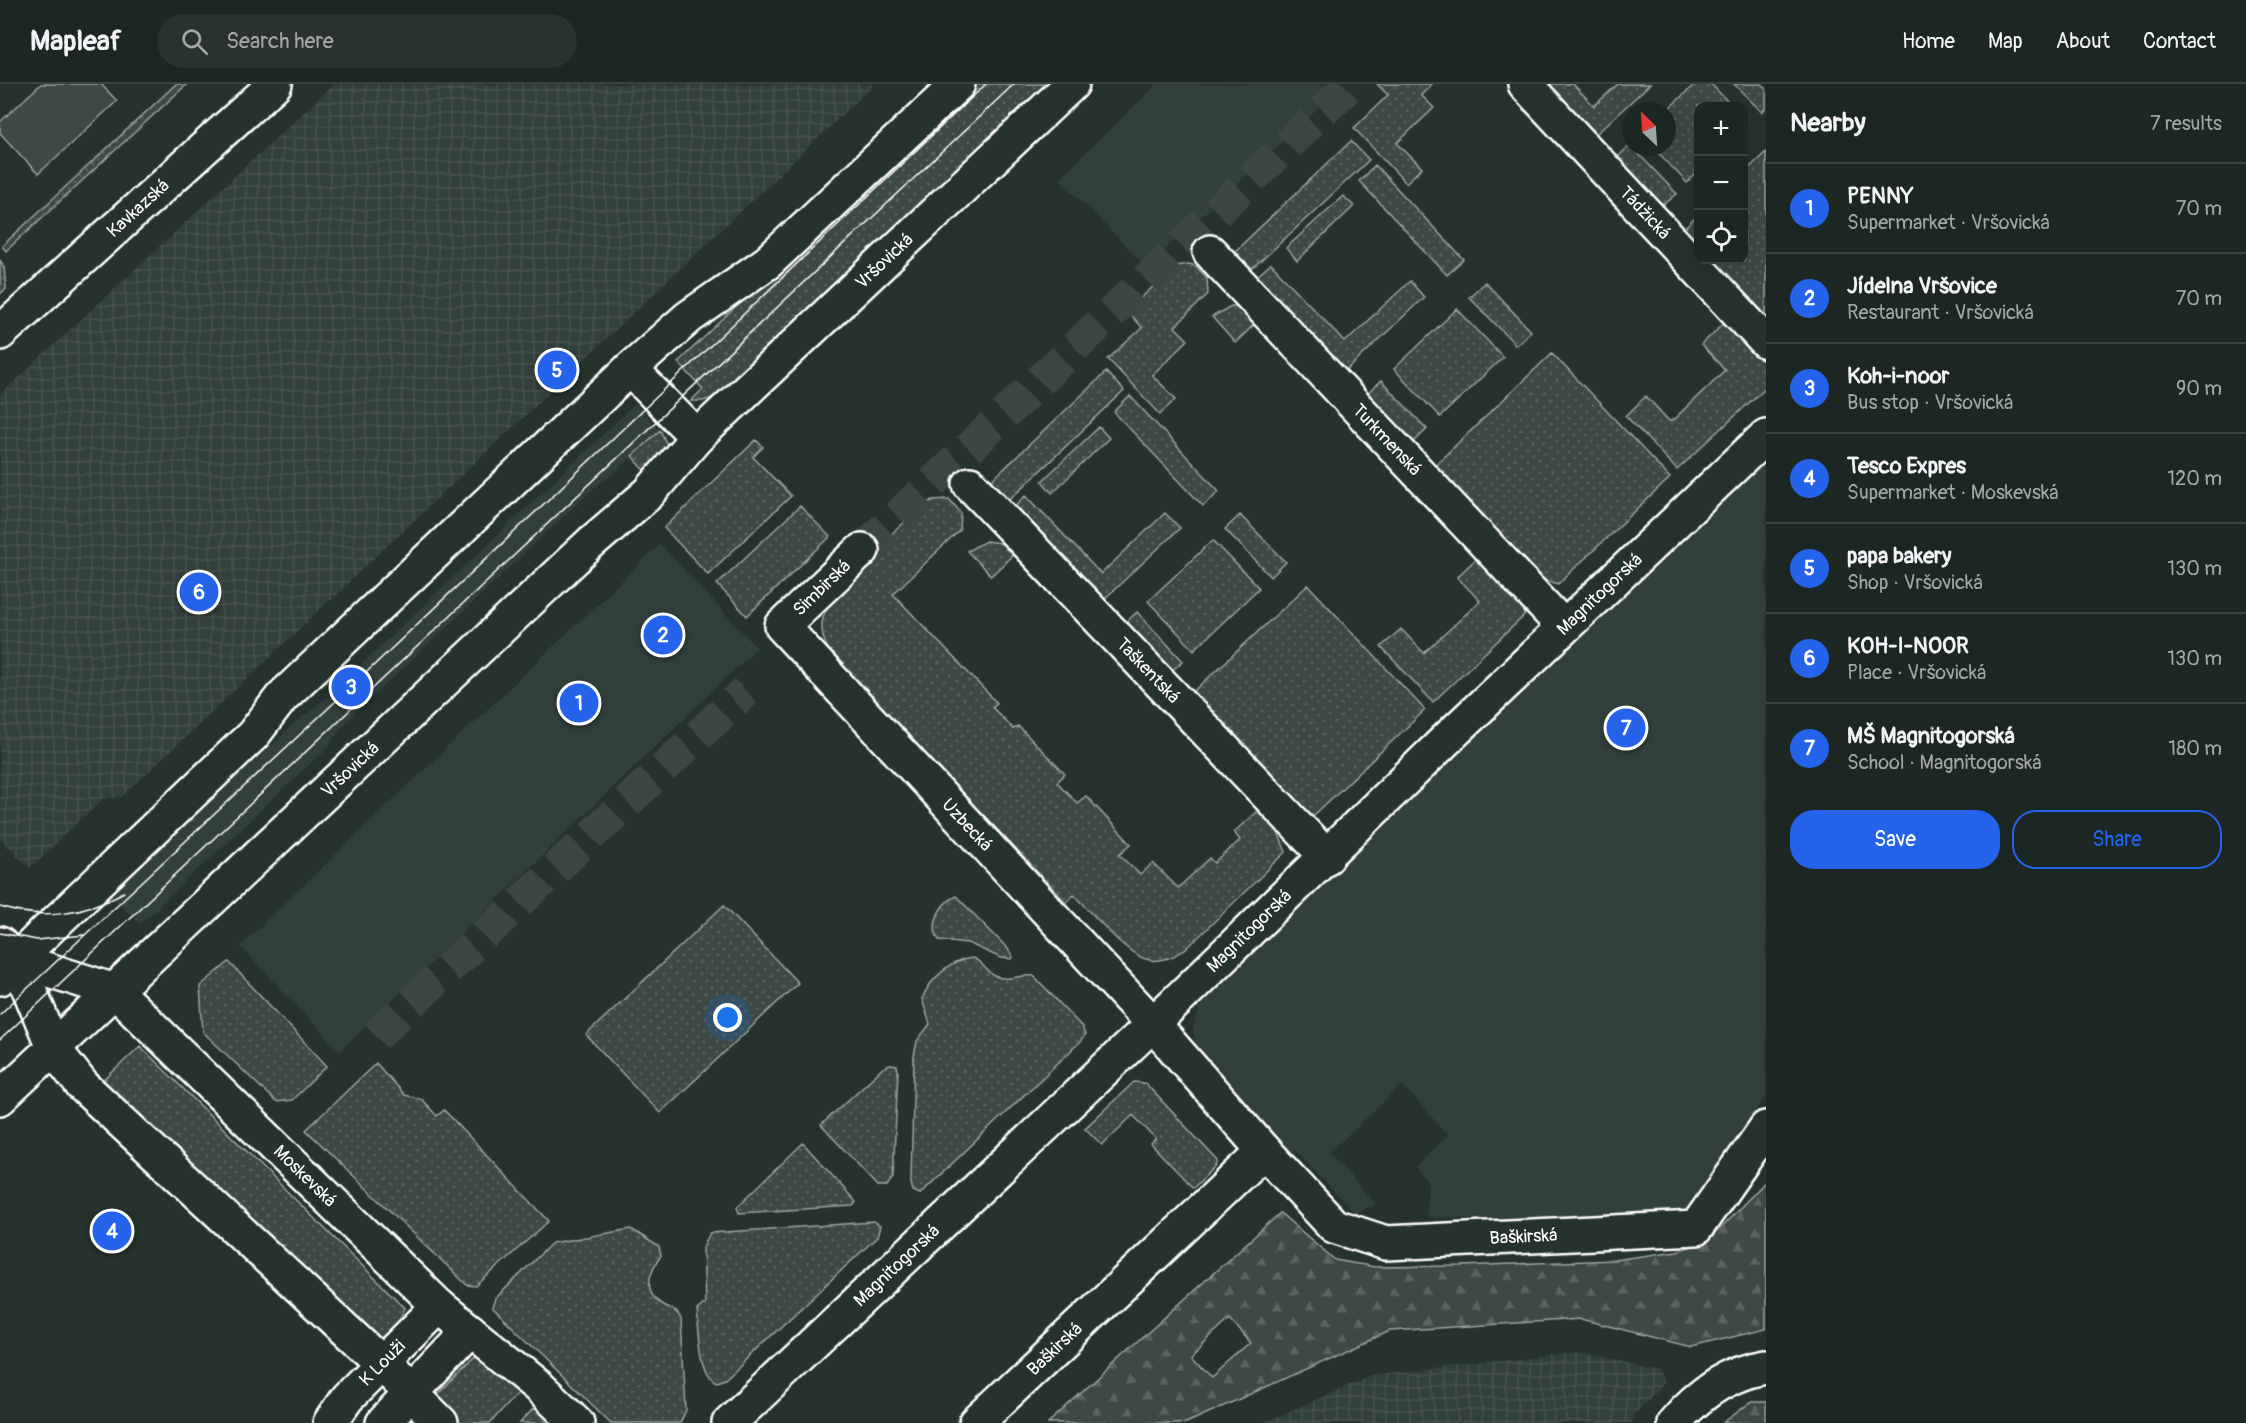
<!DOCTYPE html>
<meta charset="utf-8">
<style>
:root{--surface:#1c2622;--page:#29322f;--text:#f1f3f6;--muted:#a0a5a5;--line:#3a4340;--accent:#2563eb}
body{margin:0;font-family:Pangolin,sans-serif;background:var(--page);color:var(--text)}
.controls{position:absolute;right:18px;top:18px;display:grid;overflow:hidden;border-radius:12px;box-shadow:0 6px 24px #0002}
.controls button{width:54px;height:54px;display:grid;place-items:center;padding:0;border:0;border-bottom:2px solid var(--line);background:var(--surface);color:var(--text);font:30px sans-serif}
.compass{position:absolute;left:1622px;top:18px;width:54px;height:54px;border-radius:50%;background:var(--surface);box-shadow:0 6px 24px #0002;rotate:335deg}
.you{position:absolute;left:728px;top:934px;width:21px;height:21px;margin:-15px;border:4px solid #fff;border-radius:50%;background:#1a73e8;box-shadow:0 0 0 9px #1a73e833}
.badge{display:grid;place-items:center;width:39px;height:39px;border-radius:50%;background:var(--accent);color:#fff;font-size:20px;font-weight:700}
.pin{position:absolute;translate:-50% -50%;border:3px solid #fff;box-shadow:0 2px 6px #0006}
.list{margin:0;padding:0;list-style:none}
h2{display:flex;justify-content:space-between;align-items:center;height:78px;margin:0;padding:0 24px;font-size:26px}
h2 small{font-size:20px;font-weight:400;color:var(--muted)}
.list li{display:grid;grid-template-columns:39px 1fr auto;gap:18px;align-items:center;box-sizing:border-box;height:90px;padding:0 24px;border-top:2px solid var(--line)}
.list b{display:block;font-size:22px;white-space:nowrap}
.list p{margin:0;font-size:20px;white-space:nowrap;color:var(--muted)}
.list em{font-size:20px;font-style:normal;color:var(--muted)}
.actions{display:flex;gap:12px;padding:18px 24px}
.actions a{flex:1;padding:14px 0;border:2px solid var(--accent);border-radius:24px;text-align:center;font-size:21px;color:var(--accent)}
.actions .main{background:var(--accent);color:#fff}
.icon{flex:none;width:33px;height:33px;fill:none;stroke:currentColor;stroke-width:2;stroke-linecap:round;stroke-linejoin:round}
.map{position:relative;flex:none;width:1766px;height:1339px;overflow:hidden}
header{display:flex;align-items:center;gap:36px;box-sizing:border-box;height:84px;padding:0 30px;background:var(--surface);border-bottom:2px solid var(--line)}
header strong{font-size:28px}
nav{display:flex;gap:33px;margin-inline-start:auto;font-size:21px}
.search{width:420px;height:54px;background:var(--page);display:flex;align-items:center;gap:15px;box-sizing:border-box;padding:0 21px;border-radius:33px;color:var(--muted);font-size:22px}
main{display:flex}
aside{flex:1;background:var(--surface)}
.map>svg:first-child{display:block}
</style>
<header>
<strong>Mapleaf</strong>
<div class="search"><svg class="icon" aria-label="search" viewBox="0 0 24 24"><circle cx="10" cy="10" r="6"/><path d="M15 15l6 6"/></svg>Search here</div>
<nav><a>Home</a><a>Map</a><a>About</a><a>Contact</a></nav>
</header>
<main>
<div class="map">
<svg width="1766" height="1339" viewBox="0 0 1766 1339">
<defs>
<pattern id="industrial-grid" width="8" height="8" patternUnits="userSpaceOnUse" patternTransform="scale(1.5)"><rect width="8" height="8" fill="#333f3a"/><path d="M0 4h8M4 0v8" fill="none" stroke="#47524e"/></pattern>
<pattern id="grass-dots" width="8" height="8" patternUnits="userSpaceOnUse" patternTransform="scale(1.5)"><rect width="8" height="8" fill="#3e4944"/><path d="M2 2h.1M6 6h.1" fill="none" stroke="#5b6460" stroke-width="1.8" stroke-linecap="round"/></pattern>
<pattern id="forest-firs" width="22" height="20" patternUnits="userSpaceOnUse" patternTransform="scale(1.5)"><rect width="22" height="20" fill="#3e4944"/><path d="M5 1l3.5 6h-7zM16 11l3.5 6h-7z" fill="#5b6460"/></pattern>
</defs>
<rect width="100%" height="100%" fill="#26332d"/>
<filter id="ink" filterUnits="userSpaceOnUse"><feTurbulence type="fractalNoise" baseFrequency=".0167" numOctaves="2"/><feDisplacementMap in="SourceGraphic" scale="12" xChannelSelector="R" yChannelSelector="G"/><feConvolveMatrix kernelMatrix="1 2 1 2 8 2 1 2 1" color-interpolation-filters="sRGB"/></filter>
<g filter="url(#ink)">
<path fill="#333f3a" d="M1157,0H1345L1146,183L1059,94Z
M635,320L660,346L616,388L595,403L341,643L329,662L140,840L117,817L114,805L293,641L325,615Z
M1766,378V1013L1685,1126L1518,1135L1426,1133L1428,1098L1415,1083L1448,1051L1402,1001L1329,1069L1376,1120L1354,1129L1297,1068L1286,1067L1197,972L1193,945L1201,920L1207,910Z
M660,460L757,564L340,967L240,862Z"/>
<path fill="url(#industrial-grid)" d="M334,0H875L122,713L104,714L30,784L0,755V311Z
M1578,1268L1657,1285L1664,1298L1635,1330L1631,1339H1263L1370,1292Z"/>
<path fill="url(#grass-dots)" stroke="#9ea4a2" stroke-width="1.5" d="M176,0H187L6,167L2,162Z
M972,0H1046L715,313L703,317H691L703,305L678,278Z
M1377,0H1432L1421,11L1434,24L1397,59L1422,84L1406,99L1354,44L1388,11Z
M1544,0H1573L1594,22L1618,0H1650L1593,53Z
M1695,0H1711L1732,22H1698V88L1687,99L1653,63H1667L1666,27Z
M1734,0H1762L1766,4V24L1762,28Z
M1351,57L1369,76L1249,188L1232,170Z
M1630,61L1677,110L1660,124L1615,76Z
M1766,68V237L1708,176H1744V89Z
M1375,81L1464,176L1447,191L1359,97Z
M1343,112L1354,122L1297,177L1286,164Z
M1698,131V165L1682,147Z
M0,176L4,183L6,205L0,210Z
M1189,180L1196,182L1207,194L1208,210L1175,243L1188,256L1152,291L1176,315L1160,330L1108,275L1142,244L1129,230L1125,229L1175,182Z
M1271,180L1345,258L1410,197L1424,213L1344,289L1255,194Z
M1485,198L1531,247L1516,261L1469,213Z
M1231,222H1240L1260,235L1235,259L1212,233Z
M1457,225L1503,273L1440,333L1394,285Z
M1728,235L1766,276V303L1677,386L1626,332L1646,312L1669,337L1673,336L1725,286L1701,261Z
M1552,269L1670,394L1558,500L1540,494L1434,382Z
M1106,288L1124,307L1006,419L988,400Z
M1381,297L1427,345L1412,360L1366,311Z
M1130,312L1219,407L1203,422L1114,328Z
M1099,343L1109,354L1052,409L1042,397Z
M660,346L669,365L651,393L632,372Z
M756,356L763,363L753,373L791,412L708,490L664,444Z
M1026,411L1101,490L1165,429L1180,444L1100,519L1012,426Z
M949,415L961,429L960,446L893,510L997,619L992,623L1013,645L1018,642L1065,690L1057,698L1077,719L1086,712L1131,760L1120,770L1140,791L1153,779L1178,804L1210,774L1215,779L1240,756L1234,748L1257,727L1276,744L1286,768L1185,866C1174,872 1164,878 1150,876C1128,874 1091,827 1074,810L1066,818L847,588C835,575 823,563 822,545C818,506 895,448 923,422L933,416Z
M800,422L830,453L747,532L717,500Z
M1240,431L1286,478L1271,493L1225,445Z
M1213,456L1259,504L1194,566L1148,517Z
M986,457L1000,459L1016,468L991,492L967,467Z
M1481,470L1520,512L1525,531L1433,618L1381,563L1401,545L1424,569L1480,517L1457,493Z
M1308,501L1425,626L1313,732L1296,726L1189,612Z
M1137,528L1183,577L1168,590L1122,542Z
M956,812L1008,865L1013,873L1012,875L1001,874L968,859L939,856C929,840 940,819 956,812Z
M724,821L798,899L660,1029L586,951Z
M972,874C983,877 985,888 995,892C1008,898 1021,890 1034,892L1082,943L1085,951L1080,958L920,1110L913,1107L911,1099L914,972L917,957L930,940L922,915C929,896 951,876 972,874Z
M229,878L327,982L292,1016L276,1018L203,948L200,902Z
M140,962L405,1224L394,1246L374,1260L100,1000Z
M376,979L404,1011L421,1015L437,1032L444,1026L549,1137L476,1202L467,1201L306,1046Z
M890,981L897,982L898,987L893,1093L887,1102H878L821,1041L883,984Z
M1134,998L1145,999L1218,1077L1216,1082L1193,1104L1151,1060L1156,1055L1133,1031L1102,1061L1085,1044Z
M803,1059L856,1118L853,1122L739,1129L737,1123Z
M874,1138L880,1142L877,1153L725,1295L717,1298C699,1291 699,1244 697,1226L705,1219L703,1163L710,1149Z
M631,1145L659,1163L661,1172C649,1187 642,1209 663,1221C671,1226 677,1225 681,1235L686,1326L680,1339H611L492,1223L495,1215L552,1159Z
M474,1274H480L521,1305L490,1339H458C450,1331 436,1323 438,1310Z
M535,1323L547,1335L545,1339H520Z"/>
<path fill="url(#forest-firs)" stroke="#9ea4a2" stroke-width="1.5" fill-rule="evenodd" d="M1766,1097V1245L1691,1263L1581,1235L1390,1247L1186,1339H1048L1280,1129L1335,1176L1375,1183L1462,1182L1614,1176L1677,1167L1708,1157ZM1230,1235L1251,1259L1212,1294L1191,1271Z
M1751,1318H1766V1339H1723Z"/>
<path fill="#3e4944" stroke="#9ea4a2" stroke-width="1.5" d="M41,0H101L117,17L38,90L0,49V38Z"/>
<g fill="none" stroke-linecap="round" stroke-linejoin="round">
<path stroke="#3c4742" stroke-width="33" stroke-dasharray="33 16" stroke-linecap="butt" d="M862,466L1351,0
M376,952L746,607"/>
<g stroke="#fff" stroke-width="38">
<g id="street">
<path id="s1" d="M1525,0L1766,258"/>
<path id="s2" d="M1210,168L1564,543"/>
<path id="s3" d="M0,249L275,0"/>
<path d="M630,285L697,353"/>
<path id="s4" d="M970,400L1327,773"/>
<path id="s5" d="M862,466L782,542L1153,940L1264,1067L1334,1142L1386,1159L1696,1144L1766,1044"/>
<path d="M0,860L17,876"/>
<path id="s6" d="M330,1339L347,1314L439,1222"/>
<path d="M383,1339L470,1247"/>
<path id="s7" d="M729,1339L1153,940L1454,648L1766,352"/>
<path id="s8" d="M976,1339L1264,1067"/>
</g>
</g>
<g stroke="#fff" stroke-width="38">
<g id="secondary">
<path id="s9" d="M17,876L115,907L439,1222L539,1303L577,1339"/>
<path d="M17,876L54,965L82,1001L382,1280L441,1339"/>
<path d="M0,894L37,856L253,651L282,613L630,285L689,233L768,178L958,0"/>
<path id="s10" d="M0,1014L591,459L649,409L697,353L1072,0"/>
<path d="M1674,1339C1698,1310 1728,1289 1766,1283"/>
</g>
</g>
<use href="#street" stroke="#26332d" stroke-width="33"/>
<use href="#secondary" stroke="#26332d" stroke-width="33"/>
<path stroke="#fff" stroke-width="1.5" d="M0,823C42,836 85,830 124,808
M0,849L37,856L84,851
M0,930L351,603L986,0
M0,956L1014,0"/>
</g>
</g>
<g text-anchor="middle" dominant-baseline="central" stroke-width="4.5" stroke-linejoin="round" paint-order="stroke">
<g font-size="18" fill="#fff" stroke="#26332d">
<text stroke="none"><textPath href="#s3" startOffset="186">Kavkazská</textPath></text>
<text stroke="none"><textPath href="#s1" startOffset="176">Tádžická</textPath></text>
<text stroke="none"><textPath href="#s10" startOffset="1218">Vršovická</textPath></text>
<text stroke="none"><textPath href="#s2" startOffset="258">Turkmenská</textPath></text>
<text transform="translate(822 504) rotate(-44)">Simbirská</text>
<text stroke="none"><textPath href="#s7" startOffset="1202">Magnitogorská</textPath></text>
<text stroke="none"><textPath href="#s4" startOffset="258">Taškentská</textPath></text>
<text stroke="none"><textPath href="#s10" startOffset="480">Vršovická</textPath></text>
<text stroke="none"><textPath href="#s5" startOffset="382">Uzbecká</textPath></text>
<text stroke="none"><textPath href="#s7" startOffset="716">Magnitogorská</textPath></text>
<text stroke="none"><textPath href="#s9" startOffset="368">Moskevská</textPath></text>
<text stroke="none"><textPath href="#s5" startOffset="1118">Baškirská</textPath></text>
<text stroke="none"><textPath href="#s7" startOffset="230">Magnitogorská</textPath></text>
<text stroke="none"><textPath href="#s8" startOffset="108">Baškirská</textPath></text>
<text stroke="none"><textPath href="#s6" startOffset="80">K Louži</textPath></text>
</g>
</g>
</svg>
<div class="controls">
<button>+</button>
<button>−</button>
<button><svg class="icon" aria-label="locate" viewBox="0 0 24 24"><circle cx="12" cy="12" r="6"/><path d="M12 2v4M12 18v4M2 12h4M18 12h4"/></svg></button>
</div>
<svg class="compass" viewBox="-18 -18 36 36"><path d="M0-13l5 13h-10z" fill="#e53935"/><path d="M0 13l5-13h-10z" fill="#a0a5a5"/></svg>
<div class="you"></div>
<div class="pin badge" style="left:579px;top:619px">1</div>
<div class="pin badge" style="left:663px;top:551px">2</div>
<div class="pin badge" style="left:351px;top:603px">3</div>
<div class="pin badge" style="left:112px;top:1147px">4</div>
<div class="pin badge" style="left:557px;top:286px">5</div>
<div class="pin badge" style="left:199px;top:508px">6</div>
<div class="pin badge" style="left:1626px;top:644px">7</div>
</div>
<aside>
<h2>Nearby<small>7 results</small></h2>
<ul class="list">
<li><span class="badge">1</span><div><b>PENNY</b><p>Supermarket · Vršovická</p></div><em>70 m</em></li>
<li><span class="badge">2</span><div><b>Jídelna Vršovice</b><p>Restaurant · Vršovická</p></div><em>70 m</em></li>
<li><span class="badge">3</span><div><b>Koh-i-noor</b><p>Bus stop · Vršovická</p></div><em>90 m</em></li>
<li><span class="badge">4</span><div><b>Tesco Expres</b><p>Supermarket · Moskevská</p></div><em>120 m</em></li>
<li><span class="badge">5</span><div><b>papa bakery</b><p>Shop · Vršovická</p></div><em>130 m</em></li>
<li><span class="badge">6</span><div><b>KOH-I-NOOR</b><p>Place · Vršovická</p></div><em>130 m</em></li>
<li><span class="badge">7</span><div><b>MŠ Magnitogorská</b><p>School · Magnitogorská</p></div><em>180 m</em></li>
</ul>
<div class="actions"><a class="main">Save</a><a>Share</a></div>
</aside>
</main>
